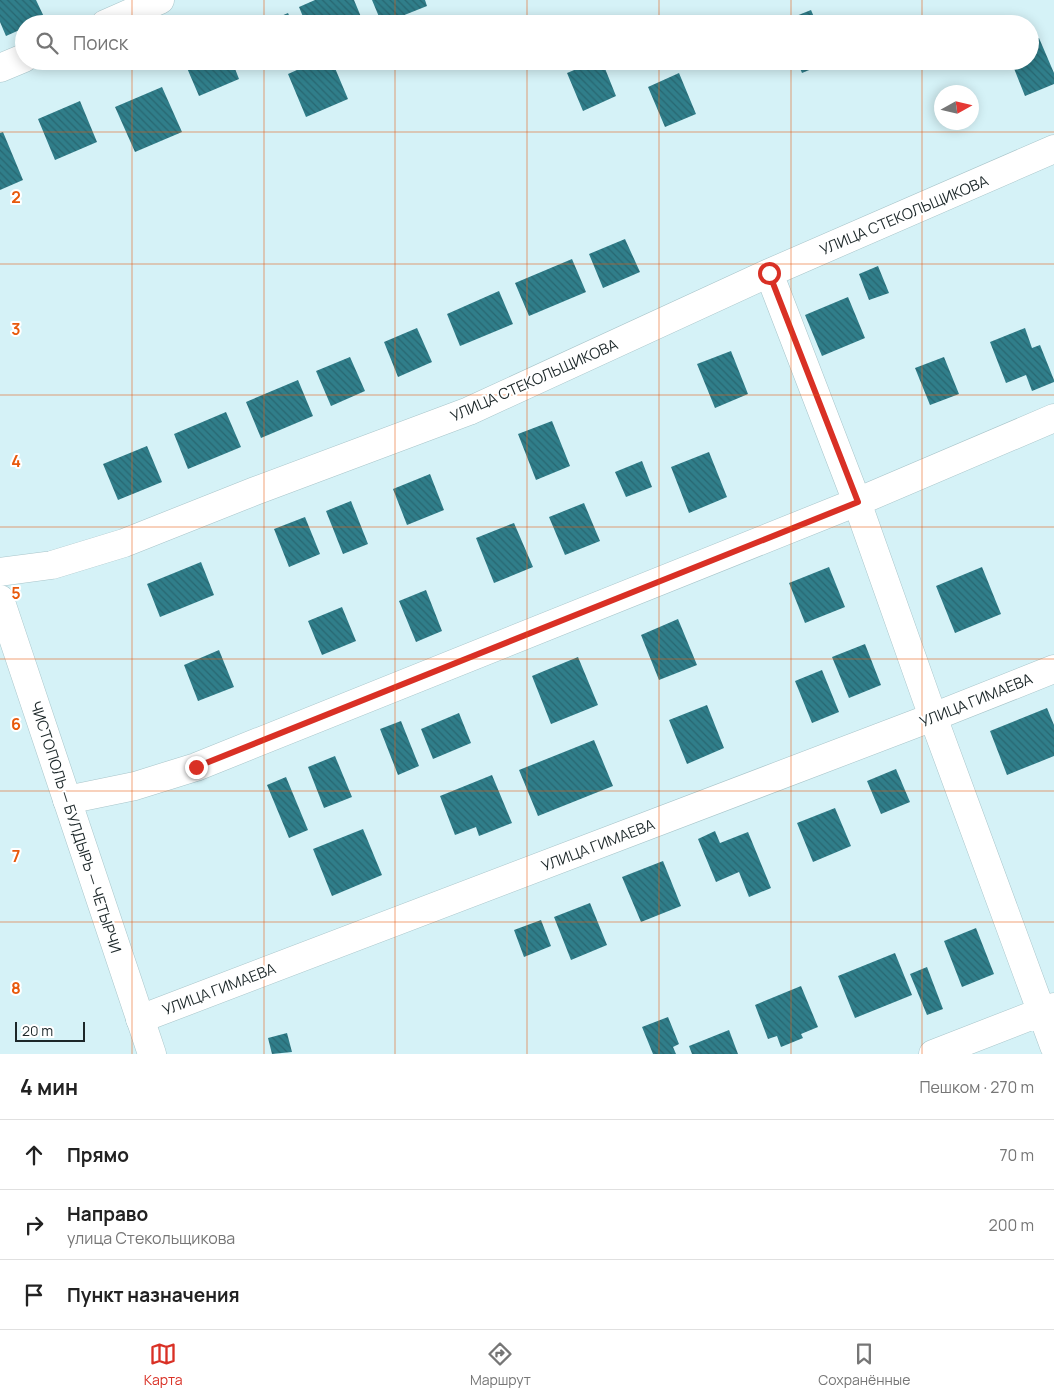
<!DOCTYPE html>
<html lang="ru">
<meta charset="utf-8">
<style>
:root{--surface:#fff;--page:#f6f6f6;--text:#222;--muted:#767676;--line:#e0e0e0;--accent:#d93025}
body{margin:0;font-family:Manrope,sans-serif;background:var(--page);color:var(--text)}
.compass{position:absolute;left:934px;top:85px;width:45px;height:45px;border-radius:50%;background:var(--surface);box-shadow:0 2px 12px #0003;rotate:82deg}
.scale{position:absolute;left:15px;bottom:12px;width:70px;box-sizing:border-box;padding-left:5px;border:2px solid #1c2729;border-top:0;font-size:14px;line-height:18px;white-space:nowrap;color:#1c2729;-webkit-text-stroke:4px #fff;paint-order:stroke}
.stop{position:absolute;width:15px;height:15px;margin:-11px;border:4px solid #d93025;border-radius:50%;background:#fff}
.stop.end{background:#d93025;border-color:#fff;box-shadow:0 1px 5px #0008}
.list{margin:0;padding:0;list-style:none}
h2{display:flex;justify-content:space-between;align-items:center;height:65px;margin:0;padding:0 20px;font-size:21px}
h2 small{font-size:16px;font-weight:400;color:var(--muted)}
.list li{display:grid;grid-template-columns:32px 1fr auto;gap:15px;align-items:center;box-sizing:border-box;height:70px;padding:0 20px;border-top:1px solid var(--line)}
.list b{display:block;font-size:19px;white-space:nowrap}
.list p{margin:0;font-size:16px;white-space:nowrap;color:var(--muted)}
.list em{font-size:16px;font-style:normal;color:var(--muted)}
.icon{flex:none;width:28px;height:28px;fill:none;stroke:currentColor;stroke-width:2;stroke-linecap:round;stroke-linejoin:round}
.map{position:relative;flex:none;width:1054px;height:1054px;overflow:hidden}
.search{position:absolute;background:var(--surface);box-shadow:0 2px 12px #0003;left:15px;right:15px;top:15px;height:55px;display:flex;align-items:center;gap:12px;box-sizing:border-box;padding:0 18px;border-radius:28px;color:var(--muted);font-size:19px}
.sheet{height:275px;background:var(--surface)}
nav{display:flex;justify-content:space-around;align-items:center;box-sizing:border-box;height:70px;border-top:1px solid var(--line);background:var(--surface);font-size:14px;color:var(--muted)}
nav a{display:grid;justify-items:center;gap:2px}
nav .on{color:var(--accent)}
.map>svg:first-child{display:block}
</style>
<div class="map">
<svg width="1054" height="1054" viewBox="0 0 1054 1054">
<defs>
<pattern id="building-back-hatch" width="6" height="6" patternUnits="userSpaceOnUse" patternTransform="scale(1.25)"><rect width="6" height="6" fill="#307e8a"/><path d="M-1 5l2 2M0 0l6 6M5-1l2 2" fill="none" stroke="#286771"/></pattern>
</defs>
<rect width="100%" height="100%" fill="#d5f2f7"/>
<path fill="url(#building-back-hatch)" d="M0,0H36L45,19L34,24H24V28L6,36L0,22Z
M315,0H354L364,24H306L299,7Z
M372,0H425L427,6L382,24Z
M811,10L817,24H781V22Z
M288,13L293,24H263Z
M1039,38L1054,73V84L1025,96L1011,61H1030V42Z
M184,61H232L239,79L199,96Z
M270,61H291L273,69Z
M317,61H332L348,99L306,117L288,74Z
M596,61H602L616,96L583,111L567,73Z
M797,61H831L802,73Z
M679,73L696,114L665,127L648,87Z
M162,87L182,132L135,152L115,107Z
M80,101L97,142L55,160L38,119Z
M3,132L23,180L0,190V133Z
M625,239L640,272L603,288L589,254Z
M572,259L586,292L529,316L515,283Z
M878,266L889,293L869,300L859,274Z
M499,291L513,324L460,346L447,314Z
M848,297L865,338L822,356L805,315Z
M417,328L432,362L398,377L384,342Z
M1025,328L1032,348L1040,345L1054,380V382L1032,391L1026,375L1006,383L990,342Z
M731,351L748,394L715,408L697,364Z
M350,357L365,391L331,406L316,371Z
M944,357L959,394L930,405L915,368Z
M298,380L313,416L261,438L246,402Z
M226,412L241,447L188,469L174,434Z
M552,421L570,466L536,480L518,434Z
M147,446L162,482L118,500L103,464Z
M709,452L727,497L689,513L671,467Z
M642,461L652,487L626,497L615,472Z
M430,474L444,510L407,525L393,489Z
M351,501L368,544L343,554L326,511Z
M584,503L600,541L565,555L549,517Z
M305,517L320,554L289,567L274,529Z
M514,523L533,567L494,583L476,538Z
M201,562L214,595L160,617L147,584Z
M829,567L845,607L805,623L789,583Z
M982,567L1001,614L955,633L936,586Z
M426,590L442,631L416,642L399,601Z
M342,607L356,641L322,655L308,621Z
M678,619L697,665L659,680L641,635Z
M865,644L881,685L849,698L832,657Z
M219,650L234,687L198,701L184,665Z
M578,657L598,705L551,724L532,676Z
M822,670L839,712L812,723L795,681Z
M707,705L724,748L687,764L669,720Z
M1047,708L1054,725V756L1007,775L990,731Z
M459,713L471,743L433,759L421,729Z
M401,721L419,766L398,775L380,729Z
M594,740L613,786L538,816L519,770Z
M335,756L352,797L324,808L308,767Z
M896,769L910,802L881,814L867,781Z
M492,775L512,823L479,836L476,827L455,835L440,796Z
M286,777L308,830L289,838L267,785Z
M835,808L851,846L813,862L797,823Z
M363,829L382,875L332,896L313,849Z
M715,831L720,843L748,832L771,888L749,897L739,872L716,882L698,839Z
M663,861L681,906L641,922L622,877Z
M590,903L607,945L571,960L554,917Z
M541,920L551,946L524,957L514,930Z
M976,928L994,974L962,987L944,941Z
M895,953L912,995L855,1018L838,976Z
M927,967L943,1009L927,1015L910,974Z
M801,986L818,1027L801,1034L803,1038L781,1047L777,1036L768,1039L755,1005Z
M668,1017L679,1044L673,1047L676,1054H653L642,1027Z
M729,1030L738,1054H692L689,1046Z
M287,1033L292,1052L272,1054L268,1038Z"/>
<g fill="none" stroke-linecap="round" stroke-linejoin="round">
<g stroke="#a8c5ca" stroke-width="29">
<path id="street" d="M105,24L160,0
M0,68L24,58
M769,273L857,502L933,717L1054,1046
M0,572L52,565L124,543L255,491L469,411L769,273L1054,149
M67,800L135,786L196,767L857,502L1054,418
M140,1019L933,717L1054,669
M933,1054L1054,1007"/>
</g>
<g stroke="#a8c5ca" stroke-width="29">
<path id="secondary" d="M0,599L152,1054"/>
</g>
<use href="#street" stroke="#fff" stroke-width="28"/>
<use href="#secondary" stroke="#fff" stroke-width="28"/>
</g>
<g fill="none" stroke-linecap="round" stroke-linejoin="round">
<path stroke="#d93025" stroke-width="6" d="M196,767L858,502L769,273"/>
</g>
<path fill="none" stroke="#e8590c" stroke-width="1" stroke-opacity="0.55" d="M132,0V24M264,0V24M395,0V24M527,0V24M659,0V24M791,0V24M922,0V24M132,61V1054M264,61V1054M395,61V1054M527,61V1054M659,61V1054M791,61V1054M922,61V1054M0,132H1054M0,264H1054M0,395H1054M0,527H1054M0,659H1054M0,791H1054M0,922H1054"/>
<g text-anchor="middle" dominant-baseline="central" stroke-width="4" stroke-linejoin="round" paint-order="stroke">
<g font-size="15" fill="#1c2729" stroke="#fff">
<text transform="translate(904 215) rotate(-23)">УЛИЦА СТЕКОЛЬЩИКОВА</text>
<text transform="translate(534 380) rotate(-24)">УЛИЦА СТЕКОЛЬЩИКОВА</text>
<text transform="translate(976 700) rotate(-22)">УЛИЦА ГИМАЕВА</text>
<text transform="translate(76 827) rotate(72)">ЧИСТОПОЛЬ — БУЛДЫРЬ — ЧЕТЫРЧИ</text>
<text transform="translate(598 845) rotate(-21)">УЛИЦА ГИМАЕВА</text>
<text transform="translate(219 989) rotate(-21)">УЛИЦА ГИМАЕВА</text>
</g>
</g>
<g font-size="16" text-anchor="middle" font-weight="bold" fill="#e8590c" stroke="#fff" stroke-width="4" stroke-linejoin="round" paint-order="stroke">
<text x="16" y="203">2</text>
<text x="16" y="335">3</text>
<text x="16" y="467">4</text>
<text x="16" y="599">5</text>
<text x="16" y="730">6</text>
<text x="16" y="862">7</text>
<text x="16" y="994">8</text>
</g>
</svg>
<svg class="compass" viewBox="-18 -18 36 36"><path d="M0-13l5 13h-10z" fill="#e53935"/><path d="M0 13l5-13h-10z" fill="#767676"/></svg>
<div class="scale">20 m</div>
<div class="stop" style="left:769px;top:273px"></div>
<div class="stop end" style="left:196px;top:767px"></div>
<div class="search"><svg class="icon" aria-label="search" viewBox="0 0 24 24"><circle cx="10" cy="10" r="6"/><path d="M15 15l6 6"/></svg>Поиск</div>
</div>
<section class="sheet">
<h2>4 мин<small>Пешком · 270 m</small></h2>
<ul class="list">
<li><svg class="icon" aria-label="ahead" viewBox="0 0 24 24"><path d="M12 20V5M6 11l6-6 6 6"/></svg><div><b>Прямо</b></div><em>70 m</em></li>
<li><svg class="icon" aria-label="right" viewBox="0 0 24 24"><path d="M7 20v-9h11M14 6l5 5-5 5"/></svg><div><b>Направо</b><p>улица Стекольщикова</p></div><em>200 m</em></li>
<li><svg class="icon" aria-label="arrive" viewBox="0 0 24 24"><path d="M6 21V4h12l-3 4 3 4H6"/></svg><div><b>Пункт назначения</b></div></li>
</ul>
</section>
<nav>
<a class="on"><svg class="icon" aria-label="map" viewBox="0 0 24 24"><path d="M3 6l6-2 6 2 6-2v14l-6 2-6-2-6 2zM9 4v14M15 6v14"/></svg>Карта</a>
<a><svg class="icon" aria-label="directions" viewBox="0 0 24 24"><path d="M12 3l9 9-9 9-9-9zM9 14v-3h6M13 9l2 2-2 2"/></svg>Маршрут</a>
<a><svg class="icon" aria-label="saved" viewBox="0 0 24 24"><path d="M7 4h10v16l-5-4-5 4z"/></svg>Сохранённые</a>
</nav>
